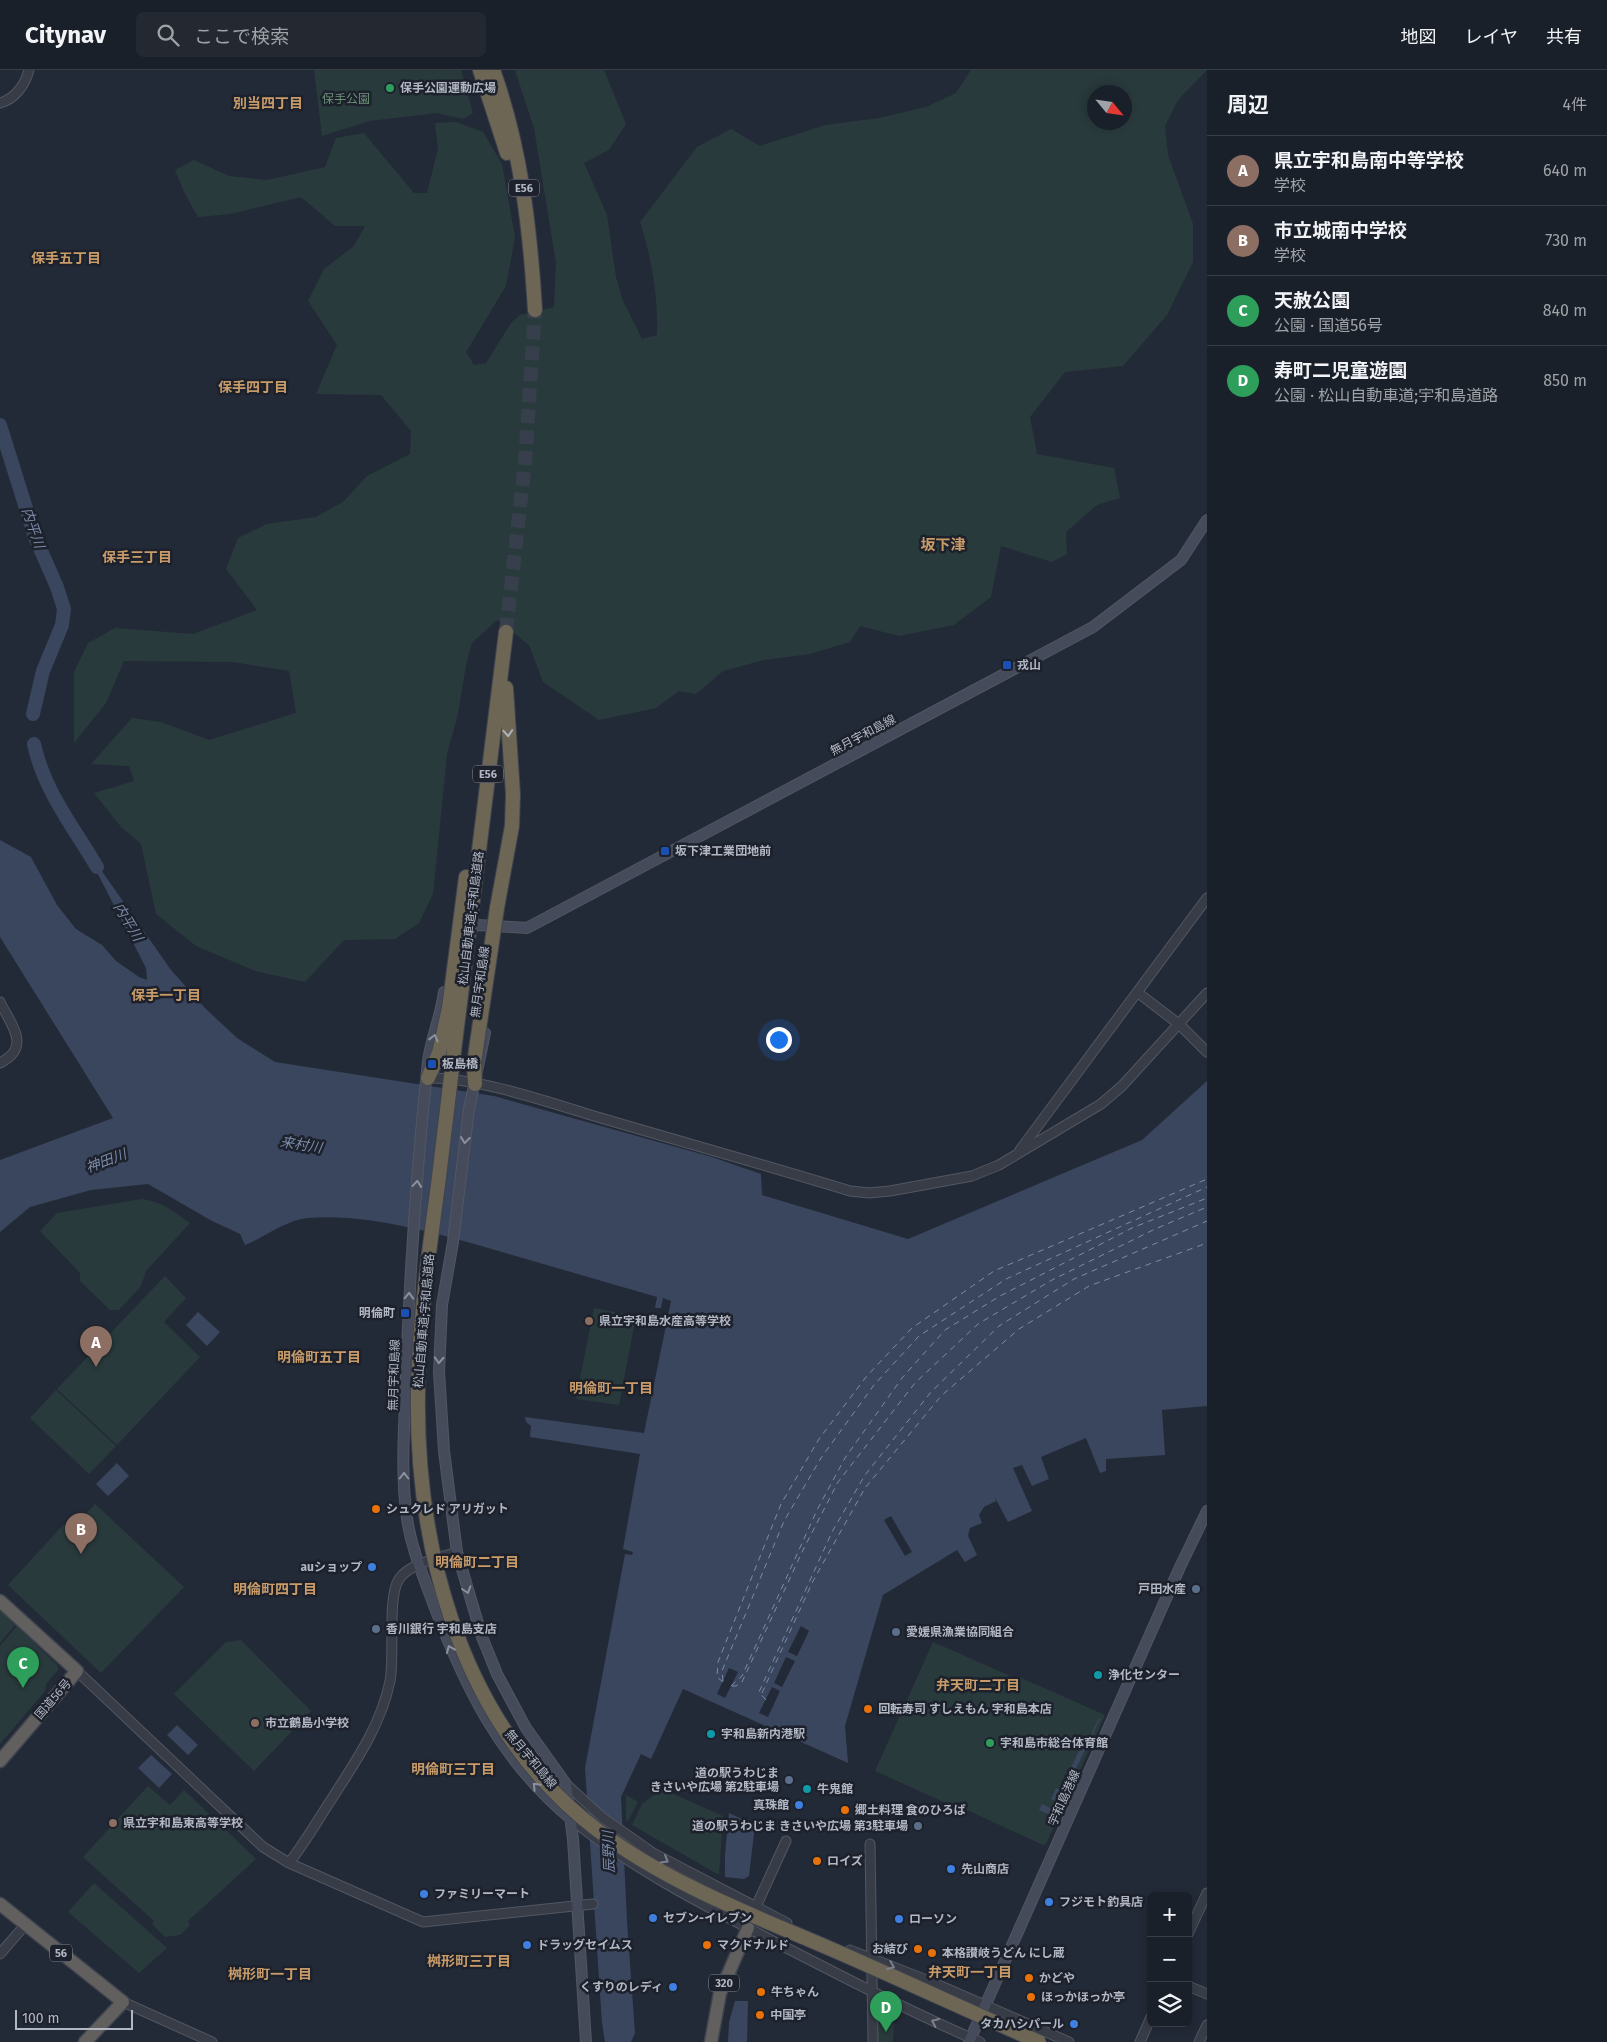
<!DOCTYPE html>
<html lang="ja">
<meta charset="utf-8">
<style>
:root{--surface:#1a2029;--page:#232831;--text:#f1f3f6;--muted:#9fa3a8;--line:#383e46;--accent:#8ea9ec}
body{margin:0;font-family:"Fira Sans","Noto Sans JP",sans-serif;background:var(--page);color:var(--text)}
.controls{position:absolute;right:15px;bottom:15px;display:grid;overflow:hidden;border-radius:8px;box-shadow:0 2px 8px #0003}
.controls button{width:45px;height:45px;display:grid;place-items:center;padding:0;border:0;border-bottom:1px solid var(--line);background:var(--surface);color:var(--text);font:25px sans-serif}
.compass{position:absolute;left:1087px;top:15px;width:45px;height:45px;border-radius:50%;background:var(--surface);box-shadow:0 2px 8px #0003;rotate:119deg}
.scale{position:absolute;left:15px;bottom:12px;width:118px;box-sizing:border-box;padding-left:5px;border:2px solid #b2b7c4;border-top:0;font-size:14px;line-height:18px;white-space:nowrap;color:#b2b7c4;-webkit-text-stroke:4px #1c212c;paint-order:stroke}
.you{position:absolute;left:778px;top:969px;width:18px;height:18px;margin:-12px;border:4px solid #fff;border-radius:50%;background:#1a73e8;box-shadow:0 0 0 8px #1a73e833}
.badge{display:grid;place-items:center;width:32px;height:32px;border-radius:50%;background:var(--accent);color:#fff;font-size:16px;font-weight:700}
.pin{position:absolute;translate:-50% -41px;filter:drop-shadow(0 1px 2px #0008)}
.pin::after{content:'';position:absolute;top:26px;width:18px;height:15px;background:inherit;clip-path:polygon(0 0,100% 0,50% 100%)}
.list{margin:0;padding:0;list-style:none}
h2{display:flex;justify-content:space-between;align-items:center;height:65px;margin:0;padding:0 20px;font-size:21px}
h2 small{font-size:16px;font-weight:400;color:var(--muted)}
.list li{display:grid;grid-template-columns:32px 1fr auto;gap:15px;align-items:center;box-sizing:border-box;height:70px;padding:0 20px;border-top:1px solid var(--line)}
.list b{display:block;font-size:19px;white-space:nowrap}
.list p{margin:0;font-size:16px;white-space:nowrap;color:var(--muted)}
.list em{font-size:16px;font-style:normal;color:var(--muted)}
.icon{flex:none;width:28px;height:28px;fill:none;stroke:currentColor;stroke-width:2;stroke-linecap:round;stroke-linejoin:round}
.map{position:relative;flex:none;width:1207px;height:1972px;overflow:hidden}
header{display:flex;align-items:center;gap:30px;box-sizing:border-box;height:70px;padding:0 25px;background:var(--surface);border-bottom:1px solid var(--line)}
header strong{font-size:24px}
nav{display:flex;gap:28px;margin-inline-start:auto;font-size:18px}
.search{width:350px;height:45px;background:var(--page);display:flex;align-items:center;gap:12px;box-sizing:border-box;padding:0 18px;border-radius:8px;color:var(--muted);font-size:19px}
main{display:flex}
aside{flex:1;background:var(--surface)}
.map>svg:first-child{display:block}
</style>
<header>
<strong>Citynav</strong>
<div class="search"><svg class="icon" aria-label="search" viewBox="0 0 24 24"><circle cx="10" cy="10" r="6"/><path d="M15 15l6 6"/></svg>ここで検索</div>
<nav><a>地図</a><a>レイヤ</a><a>共有</a></nav>
</header>
<main>
<div class="map">
<svg width="1207" height="1972" viewBox="0 0 1207 1972">
<rect width="100%" height="100%" fill="#232a37"/>
<path fill="#293a3c" fill-rule="evenodd" d="M314,0H461L473,43L463,49L437,43L369,51L322,66Z
M515,0H604L626,54L609,80L584,93L607,145L616,207L623,231L642,269L657,265C658,226 652,189 640,152L697,77L731,59L760,76L825,55L879,48L926,37L956,23L971,0H1207L1178,30L1165,56L1168,85L1193,154V192L1167,245L1123,296L1065,302L1030,347L1037,384L1114,398L1120,428L1097,435L1066,462L1067,484L1052,492L1001,476L991,527L954,555L899,566L860,556L850,572L810,584L764,590L723,601L696,624L679,621L656,638L599,650L543,612L529,575L497,550L472,573L466,595L458,644L447,684L433,824L419,853L395,869L344,870L305,912L255,901L196,876L156,844L141,774L121,757L94,723L134,711L129,696L91,694L132,648L161,652L209,670L296,643L289,601L233,592L124,591L106,633L74,673V602L88,573L115,558L193,564L257,540L226,499L238,468L267,454L316,447L343,432L367,406L410,384L411,361L381,325L316,324L337,275L308,231L324,199L354,176L365,156H335L301,127L230,144L198,147L184,122L175,100L194,90L229,106L267,110L325,97L336,68L364,63L414,123H427L438,79L435,53L456,52L483,62L502,94L515,167L506,216L466,282L474,295L486,293L511,253L520,245L554,237L556,193L534,58ZM1094,22H1124V52H1094Z
M142,1129C161,1131 175,1142 190,1153L146,1201L141,1216L119,1240H110L80,1211V1203L40,1161L57,1143Z
M165,1206L186,1228L164,1252L200,1287L117,1375L57,1319Z
M594,1238L636,1246L619,1335L576,1329Z
M56,1320L116,1376L89,1404L30,1348Z
M95,1434L184,1517L101,1603L8,1515L64,1454L71,1460Z
M0,1541L15,1555L0,1573Z
M17,1556L58,1596V1600L46,1614L45,1621L0,1674V1576Z
M241,1570L311,1641L254,1701L174,1624L226,1572Z
M933,1572L1015,1608L1017,1606L1105,1645L1046,1774L1043,1775L967,1740L959,1739L875,1701Z
M148,1716L170,1735L184,1720L256,1789L188,1851L190,1855L180,1865L165,1867L152,1854L154,1851L83,1787Z
M662,1719L723,1746L719,1805L632,1755L642,1734Z
M626,1725L638,1732L628,1751L626,1750Z
M94,1813L167,1878L139,1903L68,1842Z
M878,1945L894,1952L893,1972H878Z"/>
<path fill="#3a465e" d="M84,769L99,797L171,900L205,938L237,968L275,992L494,1026L712,1087L761,1104L762,1125L908,1169L1142,1070L1207,1011V1336L1162,1340L1165,1385L1106,1389V1401L1100,1403L1086,1368L1041,1387L1049,1409L1032,1416L1022,1395L1013,1398L1032,1441L1008,1452L994,1426L996,1431L984,1437L979,1445L982,1453L970,1458L968,1466L977,1485L965,1492L957,1480L883,1525L845,1656L848,1693L683,1619L651,1689L641,1684L621,1727L627,1851L635,1963L631,1972H605L602,1953L585,1698L625,1484L632,1485L633,1482L623,1479L640,1384L530,1367L531,1356L526,1352L525,1347L644,1363L671,1231L663,1228L661,1238H655L657,1227C605,1212 554,1197 502,1182C442,1165 371,1143 308,1148C286,1150 265,1167 245,1175L240,1164L212,1151L148,1114L91,1120L30,1137L0,1162V1090L113,1048L0,867V770L31,787L57,835L76,859L102,875L116,891L139,907L147,910L146,898L81,771Z
M198,1242L220,1262L207,1276L186,1255Z
M117,1393L129,1406L108,1426L96,1414Z
M1099,1648L1100,1649L1053,1746L1039,1740L1042,1734L1054,1740L1057,1732L1051,1729L1056,1718L1060,1720L1080,1679L1085,1677Z
M177,1655L198,1675L188,1685L167,1665Z
M151,1685L172,1704L159,1718L138,1698Z
M729,1743L755,1755L749,1806L744,1809L725,1807V1784Z
M735,1931H748L747,1972H728L729,1952Z"/>
<path fill="#232a37" d="M891,1446L912,1482L905,1486L884,1450Z
M801,1556L809,1561L797,1586L788,1582Z
M786,1587L795,1591L782,1617L774,1613Z
M729,1598L738,1602L725,1628L717,1624Z
M772,1617L780,1621L768,1647L759,1643Z"/>
<g fill="none" stroke-linecap="round" stroke-linejoin="round">
<path stroke="#3a465e" stroke-width="14" d="M0,355L35,467L57,517L64,539L62,555L43,601L33,644
M34,674C44,721 73,756 97,797"/>
<path stroke="#7c8ba9" stroke-width="1" stroke-dasharray="6 5" stroke-linecap="butt" d="M723,1611L722,1601L784,1451L821,1388L874,1315L919,1266L1006,1209L1207,1117
M723,1612L717,1607L718,1592L781,1434L819,1369L866,1307L912,1258L994,1201L1207,1109
M731,1616L742,1606L817,1440L845,1388L902,1308L945,1260L1000,1226L1132,1158L1207,1128
M732,1616H736L742,1612L803,1480L838,1412L915,1313L978,1254L1052,1210L1155,1159L1207,1137
M762,1623L813,1511L865,1418L941,1326L1019,1259L1089,1216L1207,1173
M766,1630L759,1622L832,1462L865,1405L931,1322L999,1256L1074,1209L1207,1151"/>
<path stroke="#383f4c" stroke-width="14" stroke-dasharray="14 7" stroke-linecap="butt" d="M506,562L525,392L535,240"/>
<g stroke="#525762" stroke-width="11">
<path id="tertiary" d="M0,33C15,29 25,15 29,0
M1137,922L1180,955L1207,982
M0,932C11,955 32,977 0,993
M428,1008C475,1007 548,1032 594,1046C679,1071 765,1095 850,1121L869,1123L890,1121L972,1106L999,1095L1101,1034L1122,1016L1207,923
M1020,1080L1207,828
M77,1601L263,1777L289,1793L423,1852L593,1834
M566,1714L603,1748L653,1783L787,1853
M571,1749C634,1800 707,1837 779,1874C845,1908 911,1942 980,1972
M870,1774L873,1972
M289,1793C304,1774 316,1753 329,1733C354,1694 381,1656 390,1611C395,1585 387,1527 399,1509C410,1493 440,1488 457,1482
M754,1841L786,1771
M1188,1864L1207,1823
M850,1880L934,1913L1069,1972
M0,1884L26,1854
M1188,1916L1207,1924
M123,1932L212,1972
M1140,1972L1151,1947
M1199,1972L1207,1955"/>
</g>
<g stroke="#525762" stroke-width="12">
<path id="secondary" d="M464,860L478,855L527,858L1093,557L1181,490L1207,450
M444,922C441,946 431,968 428,991C417,1094 410,1199 406,1303C405,1351 400,1401 407,1448C411,1478 423,1505 433,1533C465,1617 500,1690 571,1749
M485,963L469,1039L453,1172L442,1235L439,1302L444,1381L457,1482L482,1567L497,1604L526,1658L566,1714L573,1769L586,1972
M969,1972L1180,1497L1207,1441"/>
</g>
<g stroke="#3f444f" stroke-width="15">
<path id="trunk" d="M0,1531L77,1601L0,1691
M0,1834L123,1932L85,1972
M711,1972L720,1923L748,1858"/>
</g>
<g stroke="#3f444f" stroke-width="16">
<path id="motorway" d="M480,0L507,83
M493,0C521,78 530,158 535,240
M497,838L512,756L513,724L506,618
M471,845L506,562
M461,846L466,807
M474,993L475,1014
M428,1008L439,983"/>
</g>
<use href="#tertiary" stroke="#373c47" stroke-width="9"/>
<use href="#secondary" stroke="#454b5a" stroke-width="10"/>
<use href="#trunk" stroke="#61605e" stroke-width="12"/>
<use href="#motorway" stroke="#6d6655" stroke-width="14"/>
<g stroke="#3f444f" stroke-width="16" stroke-linecap="butt">
<path id="motorway-bridge" d="M471,845C460,932 449,1020 439,1107C431,1168 422,1229 419,1290C410,1461 454,1650 596,1759C667,1813 750,1844 831,1879C900,1909 969,1941 1039,1972
M439,983L449,938L461,846
M474,993L497,838"/>
</g>
<use href="#motorway-bridge" stroke="#6d6655" stroke-width="14"/>
</g>
<defs><path id="oneway-chevron" d="M-2-3.5L2.5 0L-2 3.5" fill="none" stroke-width="1.6" stroke-linecap="round" stroke-linejoin="round" transform="scale(1.25)"/></defs>
<use stroke="#afb3be" href="#oneway-chevron" transform="translate(508 663) rotate(86)"/>
<g stroke="#8c919f">
<use href="#oneway-chevron" transform="translate(434 968) rotate(-76)"/>
<use href="#oneway-chevron" transform="translate(465 1070) rotate(97)"/>
<use href="#oneway-chevron" transform="translate(417 1114) rotate(-85)"/>
<use href="#oneway-chevron" transform="translate(409 1226) rotate(-88)"/>
<use href="#oneway-chevron" transform="translate(439 1290) rotate(93)"/>
<use href="#oneway-chevron" transform="translate(404 1406) rotate(-90)"/>
<use href="#oneway-chevron" transform="translate(467 1520) rotate(72)"/>
<use href="#oneway-chevron" transform="translate(450 1579) rotate(-113)"/>
<use href="#oneway-chevron" transform="translate(536 1716) rotate(-134)"/>
</g>
<g stroke="#7b808c">
<use href="#oneway-chevron" transform="translate(665 1790) rotate(30)"/>
<use href="#oneway-chevron" transform="translate(891 1896) rotate(22)"/>
<use href="#oneway-chevron" transform="translate(935 1952) rotate(-155)"/>
</g>
<g fill="#2e9e5b" stroke="#1c212c" stroke-width="2">
<circle cx="390" cy="18" r="5"/>
<circle cx="990" cy="1673" r="5"/>
</g>
<g fill="#1a4fb4" stroke="#1c212c" stroke-width="2">
<rect x="1002" y="590" width="10" height="10" rx="2.5"/>
<rect x="660" y="776" width="10" height="10" rx="2.5"/>
<rect x="427" y="989" width="10" height="10" rx="2.5"/>
<rect x="400" y="1238" width="10" height="10" rx="2.5"/>
</g>
<g fill="#8d6e63" stroke="#1c212c" stroke-width="2">
<circle cx="589" cy="1251" r="5"/>
<circle cx="255" cy="1653" r="5"/>
<circle cx="113" cy="1753" r="5"/>
</g>
<g fill="#e8710a" stroke="#1c212c" stroke-width="2">
<circle cx="376" cy="1439" r="5"/>
<circle cx="868" cy="1639" r="5"/>
<circle cx="845" cy="1740" r="5"/>
<circle cx="817" cy="1791" r="5"/>
<circle cx="707" cy="1875" r="5"/>
<circle cx="918" cy="1879" r="5"/>
<circle cx="932" cy="1883" r="5"/>
<circle cx="1029" cy="1908" r="5"/>
<circle cx="761" cy="1922" r="5"/>
<circle cx="1031" cy="1927" r="5"/>
<circle cx="760" cy="1945" r="5"/>
</g>
<g fill="#3f7fe0" stroke="#1c212c" stroke-width="2">
<circle cx="372" cy="1497" r="5"/>
<circle cx="799" cy="1735" r="5"/>
<circle cx="951" cy="1799" r="5"/>
<circle cx="424" cy="1824" r="5"/>
<circle cx="1049" cy="1832" r="5"/>
<circle cx="653" cy="1848" r="5"/>
<circle cx="899" cy="1849" r="5"/>
<circle cx="527" cy="1875" r="5"/>
<circle cx="673" cy="1917" r="5"/>
<circle cx="1074" cy="1954" r="5"/>
</g>
<g fill="#5c6f8a" stroke="#1c212c" stroke-width="2">
<circle cx="1196" cy="1519" r="5"/>
<circle cx="376" cy="1559" r="5"/>
<circle cx="896" cy="1562" r="5"/>
<circle cx="789" cy="1710" r="5"/>
<circle cx="918" cy="1756" r="5"/>
</g>
<g fill="#0f9aa8" stroke="#1c212c" stroke-width="2">
<circle cx="1098" cy="1605" r="5"/>
<circle cx="711" cy="1664" r="5"/>
<circle cx="807" cy="1719" r="5"/>
</g>
<g text-anchor="middle" dominant-baseline="central" stroke-width="5" stroke-linejoin="round" paint-order="stroke">
<g fill="#1c212c" stroke="#858a96" stroke-width="1">
<rect x="509" y="109.5" width="30" height="17" rx="4"/>
<rect x="473" y="695.5" width="30" height="17" rx="4"/>
<rect x="50" y="1874.5" width="22" height="17" rx="4"/>
<rect x="709" y="1904.5" width="30" height="17" rx="4"/>
</g>
<g font-size="11" font-weight="bold" fill="#b2b7c4">
<text x="524" y="118">E56</text>
<text x="488" y="704">E56</text>
<text x="61" y="1883">56</text>
<text x="724" y="1913">320</text>
</g>
<g font-size="12" font-weight="bold" fill="#b2b7c4" stroke="#1c212c" text-anchor="start">
<text x="400" y="18">保手公園運動広場</text>
<text x="1017" y="595">戎山</text>
<text x="675" y="781">坂下津工業団地前</text>
<text x="442" y="994">板島橋</text>
<text x="395" y="1243" text-anchor="end">明倫町</text>
<text x="599" y="1251">県立宇和島水産高等学校</text>
<text x="386" y="1439">シュクレド アリガット</text>
<text x="362" y="1497" text-anchor="end">auショップ</text>
<text x="1186" y="1519" text-anchor="end">戸田水産</text>
<text x="386" y="1559">香川銀行 宇和島支店</text>
<text x="906" y="1562">愛媛県漁業協同組合</text>
<text x="1108" y="1605">浄化センター</text>
<text x="878" y="1639">回転寿司 すしえもん 宇和島本店</text>
<text x="265" y="1653">市立鶴島小学校</text>
<text x="721" y="1664">宇和島新内港駅</text>
<text x="1000" y="1673">宇和島市総合体育館</text>
<text x="779" y="1703" text-anchor="end">道の駅うわじま<tspan x="779" dy="14">きさいや広場 第2駐車場</tspan></text>
<text x="817" y="1719">牛鬼館</text>
<text x="789" y="1735" text-anchor="end">真珠館</text>
<text x="855" y="1740">郷土料理 食のひろば</text>
<text x="123" y="1753">県立宇和島東高等学校</text>
<text x="908" y="1756" text-anchor="end">道の駅うわじま きさいや広場 第3駐車場</text>
<text x="827" y="1791">ロイズ</text>
<text x="961" y="1799">先山商店</text>
<text x="434" y="1824">ファミリーマート</text>
<text x="1059" y="1832">フジモト釣具店</text>
<text x="663" y="1848">セブン-イレブン</text>
<text x="909" y="1849">ローソン</text>
<text x="537" y="1875">ドラッグセイムス</text>
<text x="717" y="1875">マクドナルド</text>
<text x="908" y="1879" text-anchor="end">お結び</text>
<text x="942" y="1883">本格讃岐うどん にし蔵</text>
<text x="1039" y="1908">かどや</text>
<text x="663" y="1917" text-anchor="end">くすりのレディ</text>
<text x="771" y="1922">牛ちゃん</text>
<text x="1041" y="1927">ほっかほっか亭</text>
<text x="770" y="1945">中国亭</text>
<text x="1064" y="1954" text-anchor="end">タカハシパール</text>
</g>
<g font-size="12" fill="#6b9278" stroke="#1c212c">
<text x="346" y="29">保手公園</text>
</g>
<g font-size="12" fill="#b2b7c4" stroke="#1c212c">
<text transform="translate(863 665) rotate(-28)">無月宇和島線</text>
<text transform="translate(471 848) rotate(-83)">松山自動車道;宇和島道路</text>
<text transform="translate(480 912) rotate(-82)">無月宇和島線</text>
<text transform="translate(424 1251) rotate(-85)">松山自動車道;宇和島道路</text>
<text transform="translate(394 1305) rotate(-88)">無月宇和島線</text>
<text transform="translate(53 1629) rotate(-49)">国道56号</text>
<text transform="translate(531 1689) rotate(50)">無月宇和島線</text>
<text transform="translate(1064 1728) rotate(-66)">宇和島港線</text>
</g>
<g font-size="14" font-weight="bold" fill="#c89b68" stroke="#1c212c">
<text x="268" y="33">別当四丁目</text>
<text x="66" y="188">保手五丁目</text>
<text x="253" y="317">保手四丁目</text>
<text x="137" y="487">保手三丁目</text>
<text x="166" y="925">保手一丁目</text>
<text x="319" y="1287">明倫町五丁目</text>
<text x="611" y="1318">明倫町一丁目</text>
<text x="477" y="1492">明倫町二丁目</text>
<text x="275" y="1519">明倫町四丁目</text>
<text x="978" y="1615">弁天町二丁目</text>
<text x="453" y="1699">明倫町三丁目</text>
<text x="469" y="1891">桝形町三丁目</text>
<text x="970" y="1902">弁天町一丁目</text>
<text x="270" y="1904">桝形町一丁目</text>
</g>
<g font-size="14" font-style="italic" fill="#7c8ba9" stroke="#1c212c">
<text transform="translate(33 458) rotate(71)">内平川</text>
<text transform="translate(128 852) rotate(59)">内平川</text>
<text transform="translate(301 1075) rotate(9)">来村川</text>
<text transform="translate(106 1091) rotate(-21)">神田川</text>
<text transform="translate(609 1782) rotate(-92)">辰野川</text>
</g>
<g font-size="15" font-weight="bold" fill="#c89b68" stroke="#1c212c">
<text x="943" y="475">坂下津</text>
</g>
</g>
</svg>
<div class="controls">
<button>+</button>
<button>−</button>
<button><svg class="icon" aria-label="layers" viewBox="0 0 24 24"><path d="M12 4l9 5-9 5-9-5zM3 14l9 5 9-5"/></svg></button>
</div>
<svg class="compass" viewBox="-18 -18 36 36"><path d="M0-13l5 13h-10z" fill="#e53935"/><path d="M0 13l5-13h-10z" fill="#9fa3a8"/></svg>
<div class="scale">100 m</div>
<div class="you"></div>
<div class="pin badge" style="left:96px;top:1297px;background:#8d6e63">A</div>
<div class="pin badge" style="left:81px;top:1484px;background:#8d6e63">B</div>
<div class="pin badge" style="left:23px;top:1618px;background:#2e9e5b">C</div>
<div class="pin badge" style="left:886px;top:1962px;background:#2e9e5b">D</div>
</div>
<aside>
<h2>周辺<small>4件</small></h2>
<ul class="list">
<li><span class="badge" style="background:#8d6e63">A</span><div><b>県立宇和島南中等学校</b><p>学校</p></div><em>640 m</em></li>
<li><span class="badge" style="background:#8d6e63">B</span><div><b>市立城南中学校</b><p>学校</p></div><em>730 m</em></li>
<li><span class="badge" style="background:#2e9e5b">C</span><div><b>天赦公園</b><p>公園 · 国道56号</p></div><em>840 m</em></li>
<li><span class="badge" style="background:#2e9e5b">D</span><div><b>寿町二児童遊園</b><p>公園 · 松山自動車道;宇和島道路</p></div><em>850 m</em></li>
</ul>
</aside>
</main>
